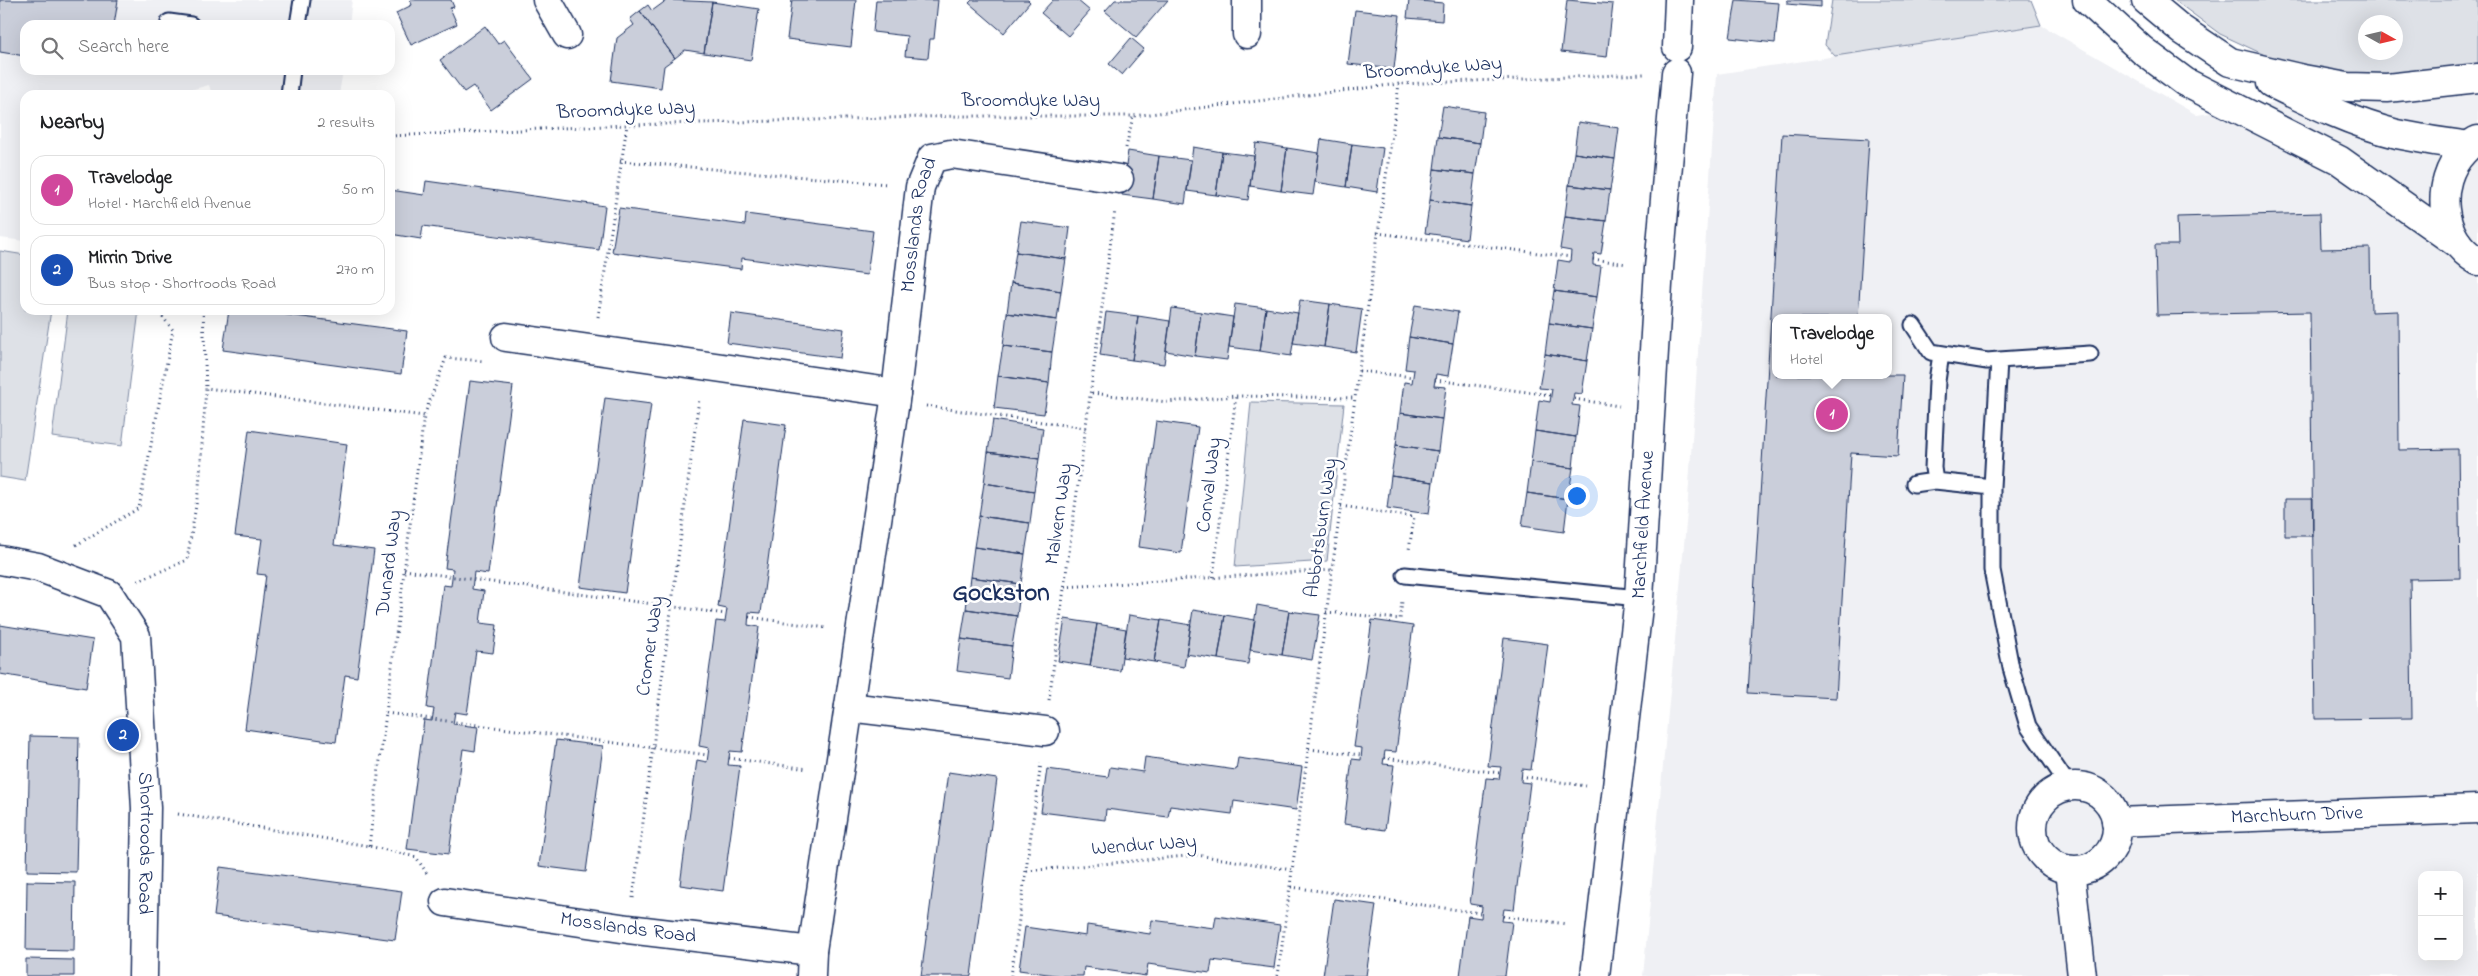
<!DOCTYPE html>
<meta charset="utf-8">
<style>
:root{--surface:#fff;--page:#f2f2f2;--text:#202124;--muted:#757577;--line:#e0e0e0;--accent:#c8321e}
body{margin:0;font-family:"Indie Flower",sans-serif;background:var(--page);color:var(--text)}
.controls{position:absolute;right:15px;bottom:15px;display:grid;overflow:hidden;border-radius:10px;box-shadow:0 5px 20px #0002}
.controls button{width:45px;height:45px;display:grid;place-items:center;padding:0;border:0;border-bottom:1px solid var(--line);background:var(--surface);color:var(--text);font:25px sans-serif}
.compass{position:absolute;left:2358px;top:15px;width:45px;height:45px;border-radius:50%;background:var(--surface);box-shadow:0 5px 20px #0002;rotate:98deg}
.you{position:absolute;left:1576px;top:495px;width:18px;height:18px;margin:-12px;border:4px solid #fff;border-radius:50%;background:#1a73e8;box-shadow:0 0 0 8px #1a73e833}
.badge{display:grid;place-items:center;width:32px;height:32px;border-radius:50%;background:var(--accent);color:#fff;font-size:16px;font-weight:700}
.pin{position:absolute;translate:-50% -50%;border:2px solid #fff;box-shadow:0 1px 5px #0006}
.popup{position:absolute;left:1772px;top:314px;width:120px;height:65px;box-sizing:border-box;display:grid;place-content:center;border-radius:10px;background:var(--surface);filter:drop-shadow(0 1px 4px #0005);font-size:16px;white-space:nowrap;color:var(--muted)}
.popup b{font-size:19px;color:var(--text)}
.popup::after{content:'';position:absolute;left:50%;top:100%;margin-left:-10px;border:10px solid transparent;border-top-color:var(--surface)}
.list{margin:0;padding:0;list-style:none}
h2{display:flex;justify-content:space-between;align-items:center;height:65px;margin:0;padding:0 20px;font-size:21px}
h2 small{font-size:16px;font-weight:400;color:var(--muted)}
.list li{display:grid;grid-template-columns:32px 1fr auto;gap:15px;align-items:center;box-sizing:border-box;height:70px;margin:0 10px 10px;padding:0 10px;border:1px solid var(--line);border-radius:15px}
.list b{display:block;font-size:19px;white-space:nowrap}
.list p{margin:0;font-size:16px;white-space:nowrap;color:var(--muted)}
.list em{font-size:16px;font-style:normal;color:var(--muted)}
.icon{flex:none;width:28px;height:28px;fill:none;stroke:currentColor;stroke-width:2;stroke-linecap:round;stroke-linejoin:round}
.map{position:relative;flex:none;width:2478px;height:976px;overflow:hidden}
.search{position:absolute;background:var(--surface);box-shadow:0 5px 20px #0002;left:20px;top:20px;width:375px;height:55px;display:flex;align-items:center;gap:12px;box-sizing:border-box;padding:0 18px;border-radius:15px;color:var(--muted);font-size:19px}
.panel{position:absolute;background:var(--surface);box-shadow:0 5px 20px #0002;left:20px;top:90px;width:375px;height:225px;border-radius:15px}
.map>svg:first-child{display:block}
</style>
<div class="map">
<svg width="2478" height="976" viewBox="0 0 2478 976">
<rect width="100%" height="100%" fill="#fff"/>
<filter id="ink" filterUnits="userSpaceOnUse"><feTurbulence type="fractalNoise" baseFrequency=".02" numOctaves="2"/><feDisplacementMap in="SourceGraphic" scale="10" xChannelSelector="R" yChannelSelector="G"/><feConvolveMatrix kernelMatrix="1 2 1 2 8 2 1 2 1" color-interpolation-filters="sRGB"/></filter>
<g filter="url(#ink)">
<path fill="#eff0f4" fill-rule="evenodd" d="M0,0H352L349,25H25V70H343L339,95H212L209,85L171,95H25V241L0,238Z
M2041,25L2197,115L2478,73V976H1643L1687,513L1717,74ZM1776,318H1888V375H1776ZM2422,875H2459V957H2422Z"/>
<path fill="#dee1e7" stroke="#7c88a2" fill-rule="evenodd" d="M1832,0H2031L2041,25L1835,56L1825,45Z
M2174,0H2478V68L2374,78L2322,70L2267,56L2220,34ZM2366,22H2396V52H2366Z
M0,251L25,255V310H51L25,481L0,477Z
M68,310H139L122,446L52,437Z
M1251,402L1344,404L1327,561L1235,567Z"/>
<path fill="#caceda" stroke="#1b2f5e" d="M0,0H118L114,25H25V56L0,52Z
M410,0H451L454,7L450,8L457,24L411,45L396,13L412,5Z
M667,0L712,2L704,53L685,50L675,58L640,11L648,5L652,11Z
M792,0H856L851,47L787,39Z
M876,0H938L934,39H930L928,58L905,56L907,36L873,32Z
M972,0H1028L1030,2L1004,33L969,3Z
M1053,0H1077L1090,11L1068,36L1041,13Z
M1115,0H1168L1136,37L1105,11Z
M1409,0L1443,3L1442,21L1407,18Z
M1567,0L1613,4L1607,57L1561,52Z
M1736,0L1779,3L1775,43L1730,38Z
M1787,0H1821V7L1787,4Z
M712,2L759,9L751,60L704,53Z
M1355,10L1400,15L1394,69L1348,64Z
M640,11L675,58L664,66L661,88L611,81L617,38L634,25L630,19Z
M485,26L498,44L504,40L533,79L491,110L473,86L464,92L440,60Z
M1131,38L1144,49L1122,75L1109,64Z
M1443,106L1484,112L1480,143L1438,137Z
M1578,122L1619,128L1615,159L1574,153Z
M1782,134L1869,139L1858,318H1776V375H1903L1898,456L1851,453L1836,698L1748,693Z
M1438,137L1480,143L1475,174L1434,169Z
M1321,139L1352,144L1346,187L1315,182Z
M1256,143L1287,148L1281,191L1250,186Z
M1352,144L1383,148L1377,192L1346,187Z
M1193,147L1222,152L1216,195L1187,191Z
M1287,148L1319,153L1313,195L1281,191Z
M1128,151L1159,156L1153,199L1122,195Z
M1222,152L1254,156L1248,200L1216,195Z
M1574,153L1615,159L1610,190L1569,185Z
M1159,156L1191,160L1185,204L1153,199Z
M1434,169L1475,174L1471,206L1430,200Z
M426,181L605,206L599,250L423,226L421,239L390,234V190L424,195Z
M1569,185L1610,190L1606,221L1565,216Z
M1430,200L1471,206L1467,239L1425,233Z
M619,208L745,225L746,214L873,231L867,275L742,258L741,269L612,252Z
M2320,213L2321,249L2370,248L2371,312L2398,311L2399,450L2458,449L2460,578L2410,579L2412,718L2315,719L2310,312L2157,315L2155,245H2178L2177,217Z
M1565,216L1606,221L1601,254L1594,253L1593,259V265L1601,266L1597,297L1554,291L1558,260L1570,262L1571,251L1560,249Z
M1021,221L1070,228L1066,259L1016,252Z
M1016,252L1066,259L1061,291L1011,283Z
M1011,283L1061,291L1057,320L1007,313Z
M1554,291L1597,297L1592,329L1549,323Z
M1300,300L1330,304L1324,347L1293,343Z
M1235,304L1266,308L1260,351L1229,347Z
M1330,304L1362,309L1356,352L1324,347Z
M1415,305L1458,312L1453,344L1409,337Z
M1172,308L1201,312L1195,356L1166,351Z
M1266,308L1298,313L1291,356L1260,351Z
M229,310H251L407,331L401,374L223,350Z
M1106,312L1138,316L1132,360L1100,355Z
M1201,312L1233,317L1227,360L1195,356Z
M731,313L844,329L840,358L727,343Z
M1007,313L1057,320L1052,352L1003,346Z
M1138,316L1170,321L1164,364L1132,360Z
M1549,323L1592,329L1587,361L1545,354Z
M1409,337L1453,344L1448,376L1436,374L1434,386L1446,387L1442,419L1400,413L1404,382L1412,383L1414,370L1405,369Z
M1003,346L1052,352L1049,383L998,376Z
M1545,354L1587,361L1582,394L1574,393L1572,405L1580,406L1576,437L1535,431L1539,400L1550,402L1552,389L1539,388Z
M998,376L1049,383L1044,414L994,408Z
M470,381L513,386L488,574L474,572L472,589L484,591L480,623L497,625L493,653L476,651L467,714L455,712L453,724L478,727L475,751L463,749L449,854L407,849L424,720L432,721L434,709L427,708L443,585L451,586L453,569L445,568Z
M605,398L651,404L625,593L580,587Z
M1400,413L1442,419L1438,451L1396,445Z
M744,419L786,425L761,613L749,612L748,625L759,627L742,752L730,751L728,765L740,766L723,891L680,885L697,760L707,762L709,748L699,746L716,621L725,622L727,609L718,607Z
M993,420L1043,428L1039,459L988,452Z
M1156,421L1198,427L1181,553L1139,547Z
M249,430L347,444L334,545L374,550L357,677L345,675L336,742L245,729L266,575L257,574L262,539L235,536Z
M1535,431L1576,437L1573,468L1531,462Z
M1396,445L1438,451L1433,482L1391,476Z
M988,452L1039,459L1034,491L984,483Z
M1531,462L1573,468L1568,499L1527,493Z
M1391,476L1433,482L1429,514L1387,508Z
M984,483L1034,491L1030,523L979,516Z
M1527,493L1568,499L1564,532L1522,526Z
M2285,499H2313V536H2285Z
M979,516L1030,523L1025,554L974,547Z
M974,547L1025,554L1021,584L970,577Z
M970,577L1021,584L1017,616L966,609Z
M1257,605L1289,611L1282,655L1250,650Z
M966,609L1017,616L1012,646L961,639Z
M1193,610L1225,615L1218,659L1186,654Z
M1289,611L1320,615L1312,660L1282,655Z
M1129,615L1161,620L1154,662L1122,657Z
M1225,615L1255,620L1248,664L1218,659Z
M1065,619L1097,624L1090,666L1058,661Z
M1161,620L1191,625L1184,667L1154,662Z
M1372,620L1413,626L1396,752L1385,751L1383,764L1394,765L1385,830L1344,824L1352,759L1361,760L1362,748L1354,747Z
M1097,624L1126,629L1120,671L1090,666Z
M0,625L93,640L86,688L0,674Z
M1504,638L1548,644L1531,770L1522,769L1521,782L1530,783L1514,910L1504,909L1502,921L1512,922L1505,976H1460L1468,916L1481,918L1482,906L1470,904L1486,778L1499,779L1501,767L1488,766Z
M961,639L1012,646L1008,678L957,671Z
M30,736L79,737L76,872L27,871Z
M556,740L603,746L586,872L539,866Z
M1145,757L1236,770L1238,758L1302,767L1296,810L1234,801L1232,814L1170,806L1168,817L1106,809L1105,820L1041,812L1047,769L1108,777L1110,767L1143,772Z
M948,772L997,779L971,976H921Z
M220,867L402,891L395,940L214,916Z
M27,881L75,882L74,951L26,950Z
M1334,899L1376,905L1366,976H1323Z
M1216,916L1280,925L1274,968L1212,960L1210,973L1148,964L1146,976L1084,967L1083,976H1062L1019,970L1025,927L1086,936L1087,925L1150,934L1152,920L1214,928Z
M26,959L74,960V976H26Z"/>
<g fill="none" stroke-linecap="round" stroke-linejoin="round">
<g stroke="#1b2f5e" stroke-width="19">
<path id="service" d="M169,22L191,25
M298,25L302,0
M289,95L292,70
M1913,325L1931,352L1987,361L1999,360
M1935,481L1933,468L1937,381L1941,354
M1914,484L1935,481L1992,487
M1405,575L1639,598
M2069,786L2028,726L2011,668L1992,570V487L1999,360L2090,354"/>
</g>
<g stroke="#1b2f5e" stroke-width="31">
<g id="minor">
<path d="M547,0L567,35"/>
<path d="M1247,0V34"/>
<path d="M1677,47L1679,0"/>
<path d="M506,337L896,393"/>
<path id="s1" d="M0,560L38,567L109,594L136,636L146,808L143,976"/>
<path d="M849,707L1045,731"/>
<circle cx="2075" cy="828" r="42"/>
<path id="s2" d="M2116,822L2478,809"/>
<path d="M2070,870L2082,976"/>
<path id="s3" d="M445,902L628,929L812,951"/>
<path id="s4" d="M811,976L812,951L895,401L920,187L932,158L951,154L1119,179"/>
<path id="s5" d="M1595,976L1639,598L1659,268L1676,73"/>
</g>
</g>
<g stroke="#1b2f5e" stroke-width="31">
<path id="tertiary" d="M2478,140C2472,142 2468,147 2463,152C2434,182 2439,240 2478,261"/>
</g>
<g stroke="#1b2f5e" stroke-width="31">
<path id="trunk" d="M2087,0L2142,50L2185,82L2339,160L2458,244"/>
</g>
<g stroke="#1b2f5e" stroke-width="31">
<path id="motorway" d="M2146,0L2182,30L2230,62L2303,79L2347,87L2387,88L2478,78
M2271,83C2312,103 2353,123 2397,134C2421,139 2445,143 2469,146"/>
</g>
<path stroke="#1b2f5e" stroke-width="3" stroke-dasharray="1 4" stroke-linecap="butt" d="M390,136L627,125L960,116H1133L1399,84L1644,74
M1126,148L1133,116
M620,161L887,184
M1377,233L1571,257
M1593,259L1627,264
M203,310L206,388
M598,317L627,125
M1359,371L1413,377
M1435,380L1551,395
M1092,393L1167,402L1236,396L1355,398
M1574,399L1619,406
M926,406L1086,428
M1341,506L1414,517L1409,550
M76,545L139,508L173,330L157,310
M404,570L726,614
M1213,577L1236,396
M138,581L187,560L199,487L206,388L424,416
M1065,587L1332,570
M1326,612L1400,619L1402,601
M749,617L827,628
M1049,700L1115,210
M386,713L708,755
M1309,749L1361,755
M729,758L808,769
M1384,758L1500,773
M1521,776L1586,786
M178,814L369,846L416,857L428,875
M369,846L424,416L446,358L485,361
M1027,871L1197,855L1292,870
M1291,887L1481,913
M633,898L699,399
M1503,916L1567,924
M1011,976L1041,763
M1278,976L1355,398L1399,84"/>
<use href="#service" stroke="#fff" stroke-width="15"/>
<use href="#minor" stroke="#fff" stroke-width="28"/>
<use href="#tertiary" stroke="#fff" stroke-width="28"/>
<use href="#trunk" stroke="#fff" stroke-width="28"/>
<use href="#motorway" stroke="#fff" stroke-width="28"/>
</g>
</g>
<g text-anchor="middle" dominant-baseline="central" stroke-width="5" stroke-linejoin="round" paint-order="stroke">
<g font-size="20" fill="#1b2f5e" stroke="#fff">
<text transform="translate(1433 69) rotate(-4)">Broomdyke Way</text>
<text x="1031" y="101">Broomdyke Way</text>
<text transform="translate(626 111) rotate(-2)">Broomdyke Way</text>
<text stroke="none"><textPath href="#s4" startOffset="759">Mosslands Road</textPath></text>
<text transform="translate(1210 485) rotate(-83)">Conval Way</text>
<text transform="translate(1060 514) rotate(-82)">Malvern Way</text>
<text stroke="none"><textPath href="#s5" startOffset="454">Marchfield Avenue</textPath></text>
<text transform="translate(1322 528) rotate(-82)">Abbotsburn Way</text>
<text transform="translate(390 563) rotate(-83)">Dunard Way</text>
<text transform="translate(651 646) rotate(-82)">Cromer Way</text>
<text stroke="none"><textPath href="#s2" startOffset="181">Marchburn Drive</textPath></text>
<text stroke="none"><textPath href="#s1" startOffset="372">Shortroods Road</textPath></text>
<text transform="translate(1144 846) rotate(-4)">Wendur Way</text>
<text stroke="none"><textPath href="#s3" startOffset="185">Mosslands Road</textPath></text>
</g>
<g font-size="25" font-weight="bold" fill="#1b2f5e" stroke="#fff">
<text x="1001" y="594">Gockston</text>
</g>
</g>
</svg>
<div class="controls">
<button>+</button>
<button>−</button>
</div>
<svg class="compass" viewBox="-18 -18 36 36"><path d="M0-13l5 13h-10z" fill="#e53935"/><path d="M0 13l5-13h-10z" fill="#757577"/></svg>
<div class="you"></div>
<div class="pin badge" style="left:1832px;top:414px;background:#d1479c">1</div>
<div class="popup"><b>Travelodge</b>Hotel</div>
<div class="pin badge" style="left:123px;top:735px;background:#1a4fb4">2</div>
<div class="search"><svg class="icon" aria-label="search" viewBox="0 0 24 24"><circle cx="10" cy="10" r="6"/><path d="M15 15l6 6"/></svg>Search here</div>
<section class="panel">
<h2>Nearby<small>2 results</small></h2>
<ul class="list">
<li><span class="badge" style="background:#d1479c">1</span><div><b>Travelodge</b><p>Hotel · Marchfield Avenue</p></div><em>50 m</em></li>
<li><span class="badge" style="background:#1a4fb4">2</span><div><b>Mirrin Drive</b><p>Bus stop · Shortroods Road</p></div><em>270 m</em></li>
</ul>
</section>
</div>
